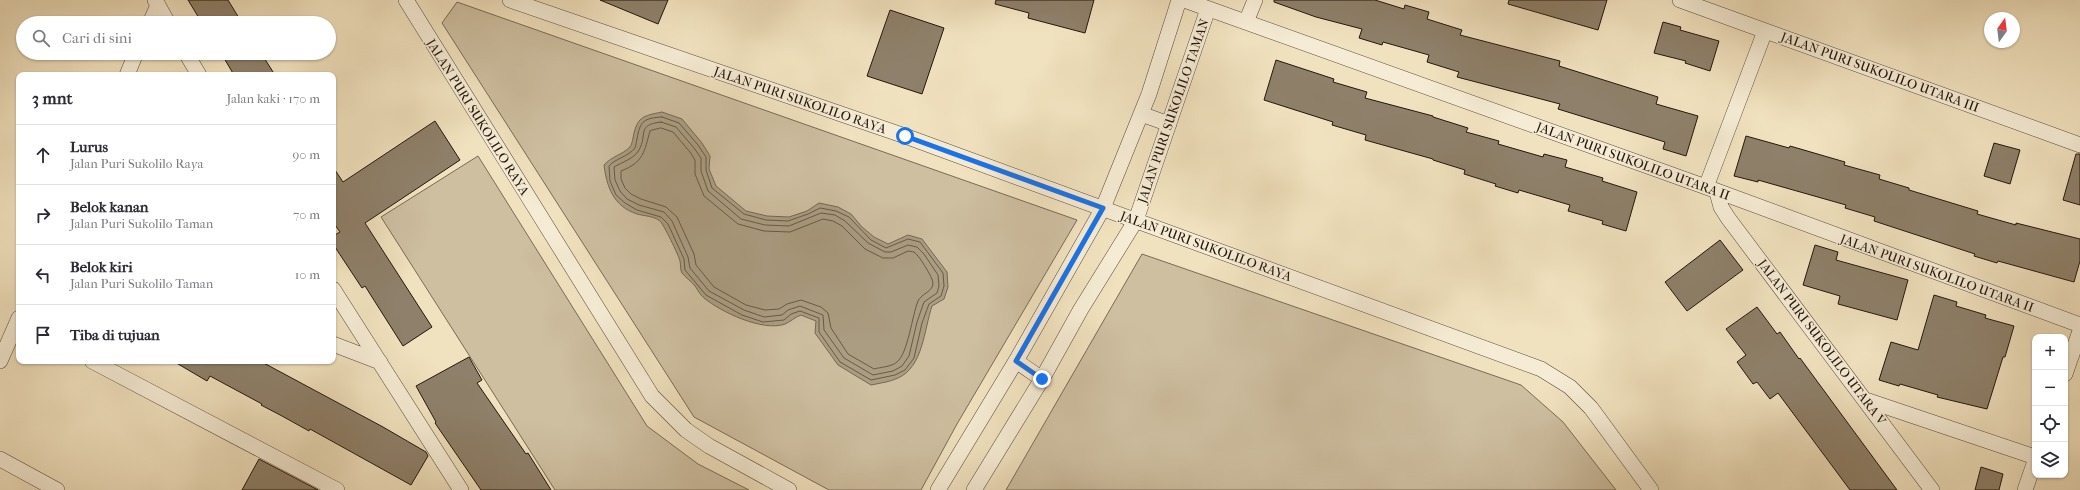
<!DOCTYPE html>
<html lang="id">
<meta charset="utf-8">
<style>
:root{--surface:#fff;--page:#f2f2f3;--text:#2b2b33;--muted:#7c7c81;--line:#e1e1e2}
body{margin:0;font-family:"IM FELL French Canon",serif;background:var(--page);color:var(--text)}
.controls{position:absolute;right:12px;bottom:12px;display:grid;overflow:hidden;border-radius:8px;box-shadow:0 1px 3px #0004}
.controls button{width:36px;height:36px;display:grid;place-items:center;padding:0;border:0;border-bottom:1px solid var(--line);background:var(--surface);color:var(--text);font:20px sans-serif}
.compass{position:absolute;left:1984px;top:12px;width:36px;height:36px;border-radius:50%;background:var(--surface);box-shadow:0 1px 3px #0004;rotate:14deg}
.stop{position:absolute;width:12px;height:12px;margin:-9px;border:3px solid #1a73e8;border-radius:50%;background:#fff}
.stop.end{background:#1a73e8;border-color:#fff;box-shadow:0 1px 4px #0008}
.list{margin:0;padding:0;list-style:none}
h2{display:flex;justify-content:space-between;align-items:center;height:52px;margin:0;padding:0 16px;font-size:17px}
h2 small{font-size:13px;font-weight:400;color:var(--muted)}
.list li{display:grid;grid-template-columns:26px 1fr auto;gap:12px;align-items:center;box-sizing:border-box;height:60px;padding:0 16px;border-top:1px solid var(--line)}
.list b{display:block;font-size:15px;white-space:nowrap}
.list p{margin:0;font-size:13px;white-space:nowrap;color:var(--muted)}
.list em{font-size:13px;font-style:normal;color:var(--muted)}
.icon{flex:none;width:22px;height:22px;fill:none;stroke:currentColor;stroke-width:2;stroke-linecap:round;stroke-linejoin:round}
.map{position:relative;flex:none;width:2080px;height:490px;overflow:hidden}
.search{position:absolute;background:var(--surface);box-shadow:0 1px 3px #0004;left:16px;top:16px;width:320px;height:44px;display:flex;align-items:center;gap:10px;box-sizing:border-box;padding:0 14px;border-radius:22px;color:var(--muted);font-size:15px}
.panel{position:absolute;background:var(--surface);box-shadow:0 1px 3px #0004;left:16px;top:72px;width:320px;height:292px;border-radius:8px}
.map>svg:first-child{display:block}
</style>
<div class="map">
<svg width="2080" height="490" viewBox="0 0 2080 490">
<rect width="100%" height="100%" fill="#f1e2bf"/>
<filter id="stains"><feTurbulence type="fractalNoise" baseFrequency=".005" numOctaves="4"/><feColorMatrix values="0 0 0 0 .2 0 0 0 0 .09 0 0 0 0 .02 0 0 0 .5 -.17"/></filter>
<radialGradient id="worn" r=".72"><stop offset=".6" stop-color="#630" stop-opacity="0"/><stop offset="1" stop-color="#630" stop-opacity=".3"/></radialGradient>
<path fill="#cebfa1" stroke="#786a57" d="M457,2L1077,220L957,424L921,490H829L694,417L442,23Z
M478,156L647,426L698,464L749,490H555L381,217Z
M1142,254L1521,385L1563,422L1616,490H1006Z"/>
<path fill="#ab9d82" stroke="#756753" d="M662,112L682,119L702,143L710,156L709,169L716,186L746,211L767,216L789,217L807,211L819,203L838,207L851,214L862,227L874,237L888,244L908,235L922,239L947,272L948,287L944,299L932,306C924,330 923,367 898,378C890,382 880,383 871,385L838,365L815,333L816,321L801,315C795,317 790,322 785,324C763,332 721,312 704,298C700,295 698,290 695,286C691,281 686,278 682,273C680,270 681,265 680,261C679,256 663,223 660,221C654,216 644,216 637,214C613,206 607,187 604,165C612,156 622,155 630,147C632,144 632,142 633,138C637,117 642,116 662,112Z"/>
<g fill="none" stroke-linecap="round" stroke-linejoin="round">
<path stroke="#675a48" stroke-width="1" d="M662,117L679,123L698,145L706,157V170L712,188L744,214L766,220L788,221L808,214L820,208L836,211L849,217L871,240L886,248L908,239L920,242L943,273L944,286L941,296L929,304L922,323L914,358L905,370L895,375L871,380L840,362L819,332V318L800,311L791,314L784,320L763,322L742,315L706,295L685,270L684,259L668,224L661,217L637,210L625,203L616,195L610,181L609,166C616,158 628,157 635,148C636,146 636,142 637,139C640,121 644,118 662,117Z
M661,122L676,127L694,148L701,158V171L708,191L741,219L765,225L789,226L821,213L835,215L845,221L868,243L885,252H891L908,245L917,247L924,254L938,275L939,286L937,293L924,302L917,322L909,356L902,366L893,371L873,375L844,358L824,330L823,315L800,306L788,310L782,315L764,317L744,310L709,291L690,268L688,257L672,221L664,212L639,205L627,199L620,191L615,180L614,167C622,162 634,159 639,150C648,134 636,125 661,122Z
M661,128L673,132L690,152L695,160V174L704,196L738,224L764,231L790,232L823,219L833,221L842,226L865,249L883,258H893L908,251C909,251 913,252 914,252C919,255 933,278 933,283C933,292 922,293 918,301C912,316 908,353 897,362C891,367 881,367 874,369L848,354L831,328L828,313L821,307L801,300L787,304L779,309L765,310L746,305L714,287L696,265L694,254L677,217L666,207L641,199L631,194L625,188L621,179V171C644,162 644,152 650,131Z"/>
</g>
<path fill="#8e806a" stroke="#23160d" d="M188,0H228L242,23H202Z
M600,0H668L658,24Z
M996,0H1094L1085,33L1028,18L1029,13L995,4Z
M1274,0H1375L1404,9L1405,5L1429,12L1427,19L1462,30L1460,35L1560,61L1559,66L1658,97L1656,104L1698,116L1686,156L1663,149L1665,142L1558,109L1560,104L1457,77L1459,72L1427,62L1429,55L1383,42L1382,45L1359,38L1362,29L1316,17L1274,2Z
M1509,0H1607L1598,30L1508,4Z
M890,10L944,28L922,94L867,76Z
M1663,22L1681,27L1680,30L1719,41L1710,71L1685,63L1686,61L1654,53Z
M221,53H261L275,75H234Z
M1276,60L1334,79L1333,82L1367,92L1365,98L1433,116V117L1468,128L1466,132L1499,141L1498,144L1543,157L1544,154L1567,160L1565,167L1603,178L1602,181L1637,192L1626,231L1602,224L1603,221L1568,211L1570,205L1519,190L1518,193L1495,186L1496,184L1464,174L1465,170L1433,160V159L1365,140L1366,135L1332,125L1333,122L1264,100Z
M435,121L460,160L365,223L432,327L403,346L365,286L362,288L333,244V236L340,232L333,222V167L343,182Z
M1746,136L1789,148L1790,146L1845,162L1844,165L1880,175L1879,179L1909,188V190L1978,211L1977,214L2016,225V223L2080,239V261L2074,282L1998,261L1997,263L1974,256L1975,254L1874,221L1875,217L1845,208L1846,205L1758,180V182L1734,176Z
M1994,143L2020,150L2010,184L1984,176Z
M2076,154H2080V205L2063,200Z
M1720,240L1743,270L1687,311L1665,282Z
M1815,245L1838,252L1836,260L1908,280L1897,320L1838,304L1840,296L1803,285Z
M1934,295L1957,302L1956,306L1986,315L1985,318L2014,326L2005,357H2003L1987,409L1937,397L1938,395L1900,384L1899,386L1879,380L1891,342L1918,350Z
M1757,307L1777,334L1780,332L1799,359L1800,358L1897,490H1850L1778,393L1770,399L1757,382L1753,384L1737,362L1746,355L1726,329Z
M469,357L482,380L477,383L526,454L528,453L551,490H481L435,423L436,422L416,386Z
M173,361H260L383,427L426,452L428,456L411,485L310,429L309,431L282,416L261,405L262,404L210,376L207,381Z
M259,459L318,490H242Z
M1981,467L2003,474L1999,490H1975Z"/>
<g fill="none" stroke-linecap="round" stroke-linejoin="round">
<g stroke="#56493a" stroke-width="16">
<path id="minor" d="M155,0L168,23
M406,0L652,396L686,430L709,446L789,490
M510,0L905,136L1541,369L1570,387L1591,408L1651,490
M1184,0L1706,187L2080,325
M1680,0L2080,145
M1246,22L1255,0
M150,23L158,5
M186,53L199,75
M127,75L136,53
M1141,114L1169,124
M1706,187L1765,31
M1717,192L1721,207L1728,218L1932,490
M333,289L461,490
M333,344L380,362
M0,361L19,318
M92,361L337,490
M1016,361L1042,379
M2065,374L2080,331
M1866,400L2035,457
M0,459L57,490
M938,490L1016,361L1103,208L1149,94L1179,0
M974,490L1042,379L1081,309L1136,220L1208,9
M2025,490L2035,461"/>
</g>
<use href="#minor" stroke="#f6ecd5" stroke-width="15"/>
</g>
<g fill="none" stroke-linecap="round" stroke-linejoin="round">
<path stroke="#1a73e8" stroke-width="5" d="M905,136L1103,208L1016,361L1042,379"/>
</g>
<g text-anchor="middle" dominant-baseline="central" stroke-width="3" stroke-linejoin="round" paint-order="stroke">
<g font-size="13" fill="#23160d" stroke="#f6ecd5">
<text transform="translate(1880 72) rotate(20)">JALAN PURI SUKOLILO UTARA III</text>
<text transform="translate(800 100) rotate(19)">JALAN PURI SUKOLILO RAYA</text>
<text transform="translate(1173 111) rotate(-71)">JALAN PURI SUKOLILO TAMAN</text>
<text transform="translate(478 117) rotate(58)">JALAN PURI SUKOLILO RAYA</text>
<text transform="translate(1633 161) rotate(20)">JALAN PURI SUKOLILO UTARA II</text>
<text transform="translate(1206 246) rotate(20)">JALAN PURI SUKOLILO RAYA</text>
<text transform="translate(1937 273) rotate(20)">JALAN PURI SUKOLILO UTARA II</text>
<text transform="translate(1822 342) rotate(53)">JALAN PURI SUKOLILO UTARA V</text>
</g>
</g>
<rect width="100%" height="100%" filter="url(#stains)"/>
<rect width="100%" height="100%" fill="url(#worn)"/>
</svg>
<div class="controls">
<button>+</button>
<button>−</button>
<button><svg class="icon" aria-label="locate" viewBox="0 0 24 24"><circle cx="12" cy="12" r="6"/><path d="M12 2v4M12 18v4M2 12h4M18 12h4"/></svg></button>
<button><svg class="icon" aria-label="layers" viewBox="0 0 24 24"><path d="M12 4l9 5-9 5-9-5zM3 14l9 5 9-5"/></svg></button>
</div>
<svg class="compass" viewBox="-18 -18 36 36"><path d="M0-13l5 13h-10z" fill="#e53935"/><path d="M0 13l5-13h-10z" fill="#7c7c81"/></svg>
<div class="stop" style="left:905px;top:136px"></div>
<div class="stop end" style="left:1042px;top:379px"></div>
<div class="search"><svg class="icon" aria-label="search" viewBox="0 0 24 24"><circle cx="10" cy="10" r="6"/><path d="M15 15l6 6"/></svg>Cari di sini</div>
<section class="panel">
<h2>3 mnt<small>Jalan kaki · 170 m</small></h2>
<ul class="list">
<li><svg class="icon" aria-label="ahead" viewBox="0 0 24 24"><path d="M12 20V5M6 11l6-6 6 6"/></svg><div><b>Lurus</b><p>Jalan Puri Sukolilo Raya</p></div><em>90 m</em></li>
<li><svg class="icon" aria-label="right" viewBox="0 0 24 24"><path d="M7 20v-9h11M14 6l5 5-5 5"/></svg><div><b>Belok kanan</b><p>Jalan Puri Sukolilo Taman</p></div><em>70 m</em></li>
<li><svg class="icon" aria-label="left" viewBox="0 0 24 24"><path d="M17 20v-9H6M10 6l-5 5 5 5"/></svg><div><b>Belok kiri</b><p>Jalan Puri Sukolilo Taman</p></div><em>10 m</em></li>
<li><svg class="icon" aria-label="arrive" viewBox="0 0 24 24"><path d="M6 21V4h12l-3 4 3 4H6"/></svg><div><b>Tiba di tujuan</b></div></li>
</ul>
</section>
</div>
